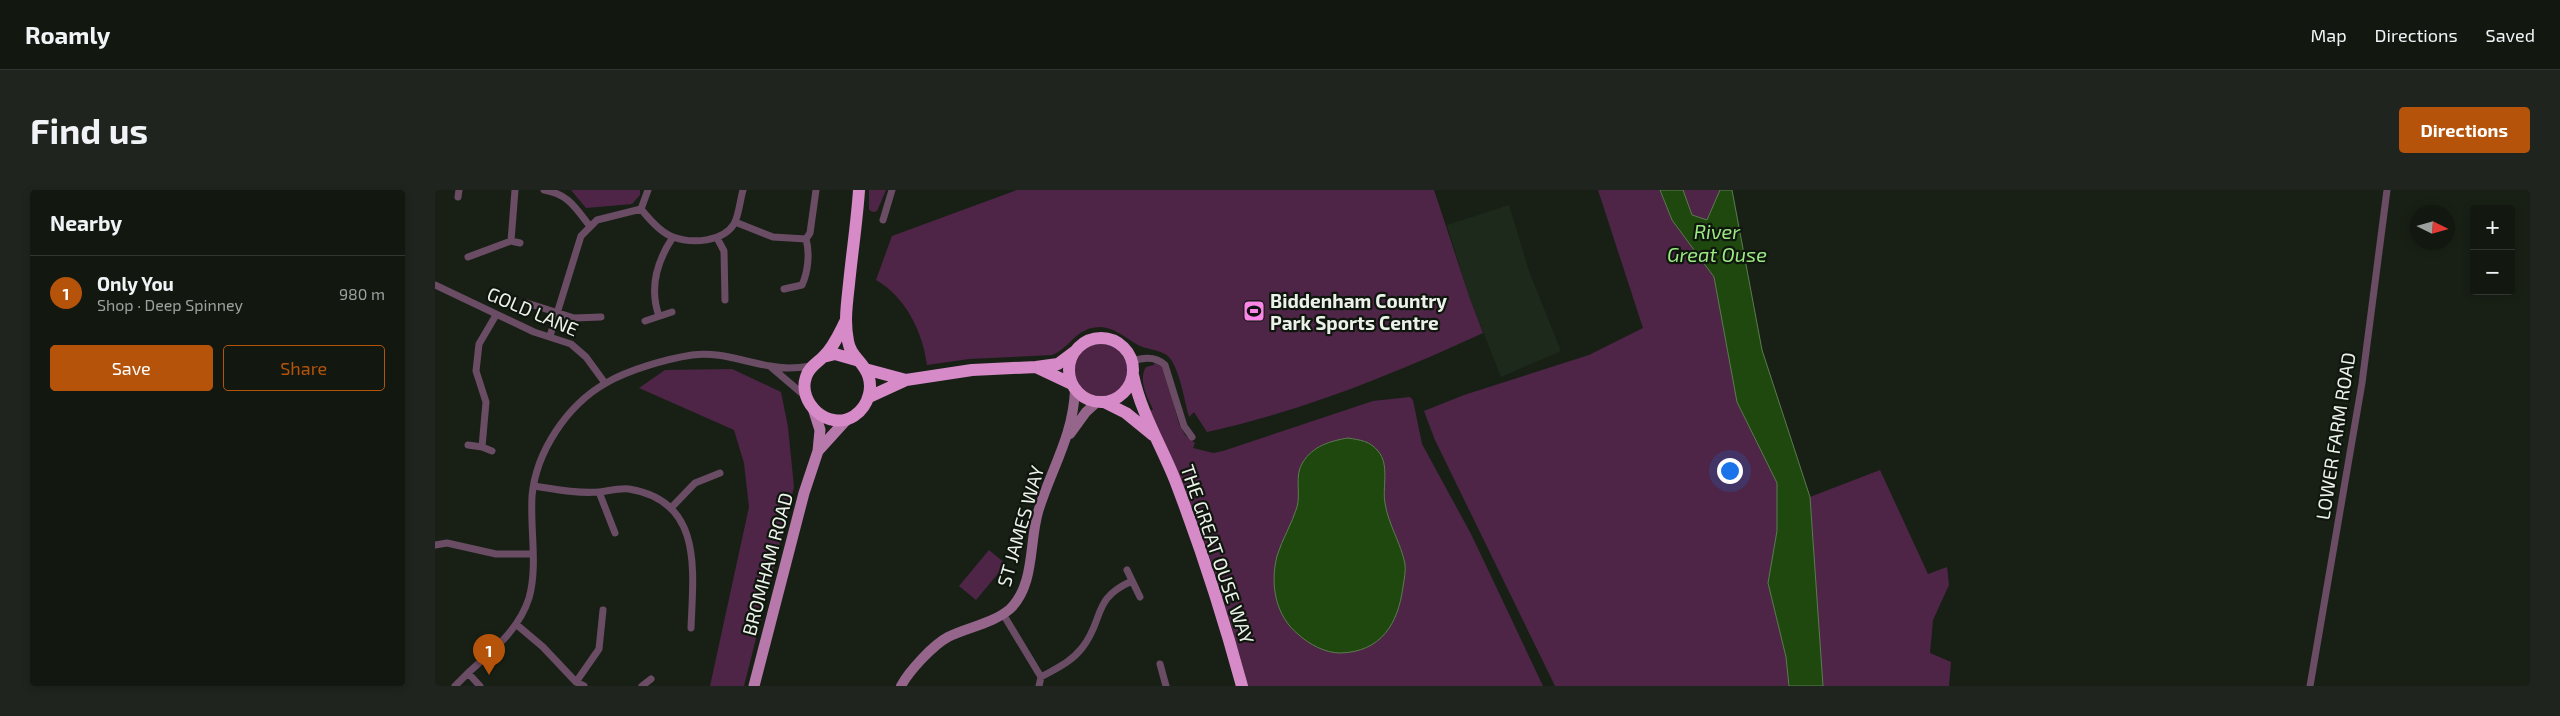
<!DOCTYPE html>
<meta charset="utf-8">
<style>
:root{--surface:#121810;--page:#1f251e;--text:#f1f3f6;--muted:#9ca09f;--line:#313730;--accent:#b45309}
body{margin:0;font-family:"Exo 2",sans-serif;background:var(--page);color:var(--text)}
.controls{position:absolute;right:15px;top:15px;display:grid;overflow:hidden;border-radius:5px;box-shadow:0 2px 8px #0003}
.controls button{width:45px;height:45px;display:grid;place-items:center;padding:0;border:0;border-bottom:1px solid var(--line);background:var(--surface);color:var(--text);font:25px sans-serif}
.compass{position:absolute;left:1975px;top:15px;width:45px;height:45px;border-radius:50%;background:var(--surface);box-shadow:0 2px 8px #0003;rotate:95deg}
.you{position:absolute;left:1294px;top:280px;width:18px;height:18px;margin:-12px;border:4px solid #fff;border-radius:50%;background:#1a73e8;box-shadow:0 0 0 8px #1a73e833}
.badge{display:grid;place-items:center;width:32px;height:32px;border-radius:50%;background:var(--accent);color:#fff;font-size:16px;font-weight:700}
.pin{position:absolute;translate:-50% -41px;filter:drop-shadow(0 1px 2px #0008)}
.pin::after{content:'';position:absolute;top:26px;width:18px;height:15px;background:inherit;clip-path:polygon(0 0,100% 0,50% 100%)}
.list{margin:0;padding:0;list-style:none}
h2{display:flex;justify-content:space-between;align-items:center;height:65px;margin:0;padding:0 20px;font-size:21px}
h2 small{font-size:16px;font-weight:400;color:var(--muted)}
.list li{display:grid;grid-template-columns:32px 1fr auto;gap:15px;align-items:center;box-sizing:border-box;height:75px;padding:0 20px;border-top:1px solid var(--line)}
.list b{display:block;font-size:19px;white-space:nowrap}
.list p{margin:0;font-size:16px;white-space:nowrap;color:var(--muted)}
.list em{font-size:16px;font-style:normal;color:var(--muted)}
.actions{display:flex;gap:10px;padding:15px 20px}
.actions a{flex:1;padding:11px 0;border:1px solid var(--accent);border-radius:5px;text-align:center;font-size:18px;color:var(--accent)}
.actions .main{background:var(--accent);color:#fff}
.map{position:relative;flex:none;width:2095px;height:496px;overflow:hidden;border-radius:5px}
header{display:flex;align-items:center;gap:30px;box-sizing:border-box;height:70px;padding:0 25px;background:var(--surface);border-bottom:1px solid var(--line)}
header strong{font-size:24px}
nav{display:flex;gap:28px;margin-inline-start:auto;font-size:18px}
.intro{display:flex;align-items:center;justify-content:space-between;box-sizing:border-box;height:120px;padding:0 30px}
h1{margin:0;font-size:35px}
.button{padding:12px 22px;border-radius:5px;background:var(--accent);color:#fff;font-size:18px;font-weight:700}
main{display:flex;gap:30px;padding:0 30px}
aside{flex:1;background:var(--surface);border-radius:5px;box-shadow:0 2px 8px #0003}
.map>svg:first-child{display:block}
</style>
<header>
<strong>Roamly</strong>
<nav><a>Map</a><a>Directions</a><a>Saved</a></nav>
</header>
<div class="intro"><h1>Find us</h1><a class="button">Directions</a></div>
<main>
<aside>
<h2>Nearby<small></small></h2>
<ul class="list">
<li><span class="badge">1</span><div><b>Only You</b><p>Shop · Deep Spinney</p></div><em>980 m</em></li>
</ul>
<div class="actions"><a class="main">Save</a><a>Share</a></div>
</aside>
<div class="map">
<svg width="2095" height="496" viewBox="0 0 2095 496">
<rect width="100%" height="100%" fill="#182016"/>
<path fill="#1d291a" d="M1074,15L1094,81L1126,161L1066,187L1034,106L1012,35Z"/>
<path fill="#4e2547" d="M136,0H205V5L197,14L151,18Z
M434,0H451L442,21L438,22L434,20Z
M582,0H999L1034,106L1048,143C959,184 868,221 772,242L759,222L754,227C749,209 746,187 737,171C730,159 715,161 703,155C685,145 673,131 651,140C637,146 631,160 617,165L534,169L492,175C488,142 470,106 441,90L457,46Z
M1163,0H1225L1237,30L1279,87L1302,212L1342,293V341L1333,393L1351,467L1354,496H1120L1000,250L989,221L1029,205L1154,165L1208,138Z
M1248,0H1285L1272,31L1257,25Z
M640 180a26 26 0 1 1 52 0a26 26 0 1 1-52 0Z
M720,172L729,178L744,234L750,245L760,253L758,258L778,263L788,261L938,211L975,207L978,210L987,254L1036,344L1108,496H813C788,402 759,309 714,222L718,219C712,207 703,190 711,177L719,175Z
M297,179L346,202L353,237L359,297L309,496H275L314,317L309,273L299,240L204,198L230,180Z
M1445,280L1493,384L1512,377L1514,395L1498,430L1495,463L1516,472L1514,496H1388L1375,307Z
M554,360L571,374L541,410L524,396Z"/>
<path fill="#1e480e" stroke="#5c7b50" d="M1225,0H1248L1257,25L1272,30L1285,0H1297L1327,160L1375,307L1388,496H1354L1351,467L1333,393L1342,341V293L1302,212L1279,87L1237,30Z
M913,248C925,250 935,251 943,261C955,275 947,297 950,313C953,334 966,353 970,374C971,381 969,390 968,397C963,434 946,462 905,463C890,463 874,454 864,445C840,426 835,394 842,366C847,349 857,334 862,317C866,303 859,285 868,272C878,256 895,251 913,248Z"/>
<g fill="none" stroke-linecap="round" stroke-linejoin="round">
<path stroke="#6a4c64" stroke-width="7" d="M109,0C133,4 140,17 154,35
M23,7L24,0
M206,19C214,29 226,43 238,47C257,54 288,52 299,34C304,25 305,10 308,0
M448,30L457,0
M300,32L338,47L371,49
M282,48L289,61L290,110
M76,51L80,0
M33,67L76,51L85,53
M0,95L99,142L136,154L151,167L170,193
M349,99L367,95C373,82 375,63 371,49L375,43L381,0
M92,113L139,128L166,127
M224,126C214,98 222,71 238,47
M210,131L237,122
M115,146L146,46L162,30L206,19L213,0
M697,171C709,167 721,166 730,175L749,236L757,247
M336,177L370,206
M33,255L47,257
M57,261L47,257L51,212L41,181L44,154L61,125
M99,296C119,299 142,304 164,302C174,301 183,298 194,299C269,311 258,382 256,438
M164,302L180,343
M236,318L260,293L285,283
M0,355L12,353L61,364H98
M692,380L705,407
M568,424L606,487L604,496
M82,435L108,457L141,492L149,496
M725,474L731,496
M606,487C622,478 636,472 647,458C670,429 656,409 697,391
M141,492L164,459L168,420
M20,496L33,483
M45,496L33,483C57,461 84,440 94,408C103,376 95,340 97,306C101,262 132,215 171,193C193,180 231,169 257,165C284,161 309,172 335,176C348,179 363,178 376,176
M207,496L216,489
M1875,496L1927,193L1952,0"/>
<path stroke="#96658c" stroke-width="10" d="M635,244L651,222L662,212
M466,496C474,481 498,455 513,447C533,437 557,434 575,419C600,395 594,353 603,322C616,279 638,247 640,200"/>
<path stroke="#b779ac" stroke-width="11" d="M383,261L412,229
M319,496L369,303L383,261L385,240L379,221"/>
<path stroke="#d68ac8" stroke-width="12" d="M410,132C404,144 398,158 388,167C381,174 374,177 371,187C362,213 394,242 419,226C434,216 440,195 430,179C424,169 415,164 413,151C409,132 412,113 414,94C417,63 422,31 424,0
M634 180a32 32 0 1 1 64 0a32 32 0 1 1-64 0Z
M388,167L400,164L421,170
M601,177L637,194
M430,179L471,190
M698,185C706,223 726,255 740,290C766,358 788,426 807,496
M434,207L471,190L537,180L601,177L623,174L639,162
M669,212L691,223L718,245"/>
</g>
<defs>
<g id="stadium-square" transform="scale(1.125)"><rect x="-9" y="-9" width="18" height="18" rx="4" fill="#fa87e7" stroke="#0f160d"/><path d="M0-5a6.5 5 0 1 0 0 10a6.5 5 0 1 0 0-10ZM-3.5-1.8h7v3.6h-7Z" fill="#111"/></g>
</defs>
<g fill-rule="evenodd">
<use href="#stadium-square" x="819" y="121"/>
</g>
<g text-anchor="middle" dominant-baseline="central" stroke-width="4.5" stroke-linejoin="round" paint-order="stroke">
<g font-size="19" font-weight="bold" fill="#ecf2ea" stroke="#0f160d" text-anchor="start">
<text x="835" y="110">Biddenham Country<tspan x="835" dy="22">Park Sports Centre</tspan></text>
</g>
<g font-size="19" fill="#ecf2ea" stroke="#0f160d">
<text transform="translate(98 121) rotate(23)">GOLD LANE</text>
<text transform="translate(1900 246) rotate(-81)">LOWER FARM ROAD</text>
<text transform="translate(585 336) rotate(-74)">ST JAMES WAY</text>
<text transform="translate(783 364) rotate(71)">THE GREAT OUSE WAY</text>
<text transform="translate(332 374) rotate(-75)">BROMHAM ROAD</text>
</g>
<g font-size="20" font-style="italic" fill="#9ce884" stroke="#0f160d">
<text x="1282" y="41">River<tspan x="1282" dy="23">Great Ouse</tspan></text>
</g>
</g>
</svg>
<div class="controls">
<button>+</button>
<button>−</button>
</div>
<svg class="compass" viewBox="-18 -18 36 36"><path d="M0-13l5 13h-10z" fill="#e53935"/><path d="M0 13l5-13h-10z" fill="#9ca09f"/></svg>
<div class="you"></div>
<div class="pin badge" style="left:54px;top:485px">1</div>
</div>
</main>
